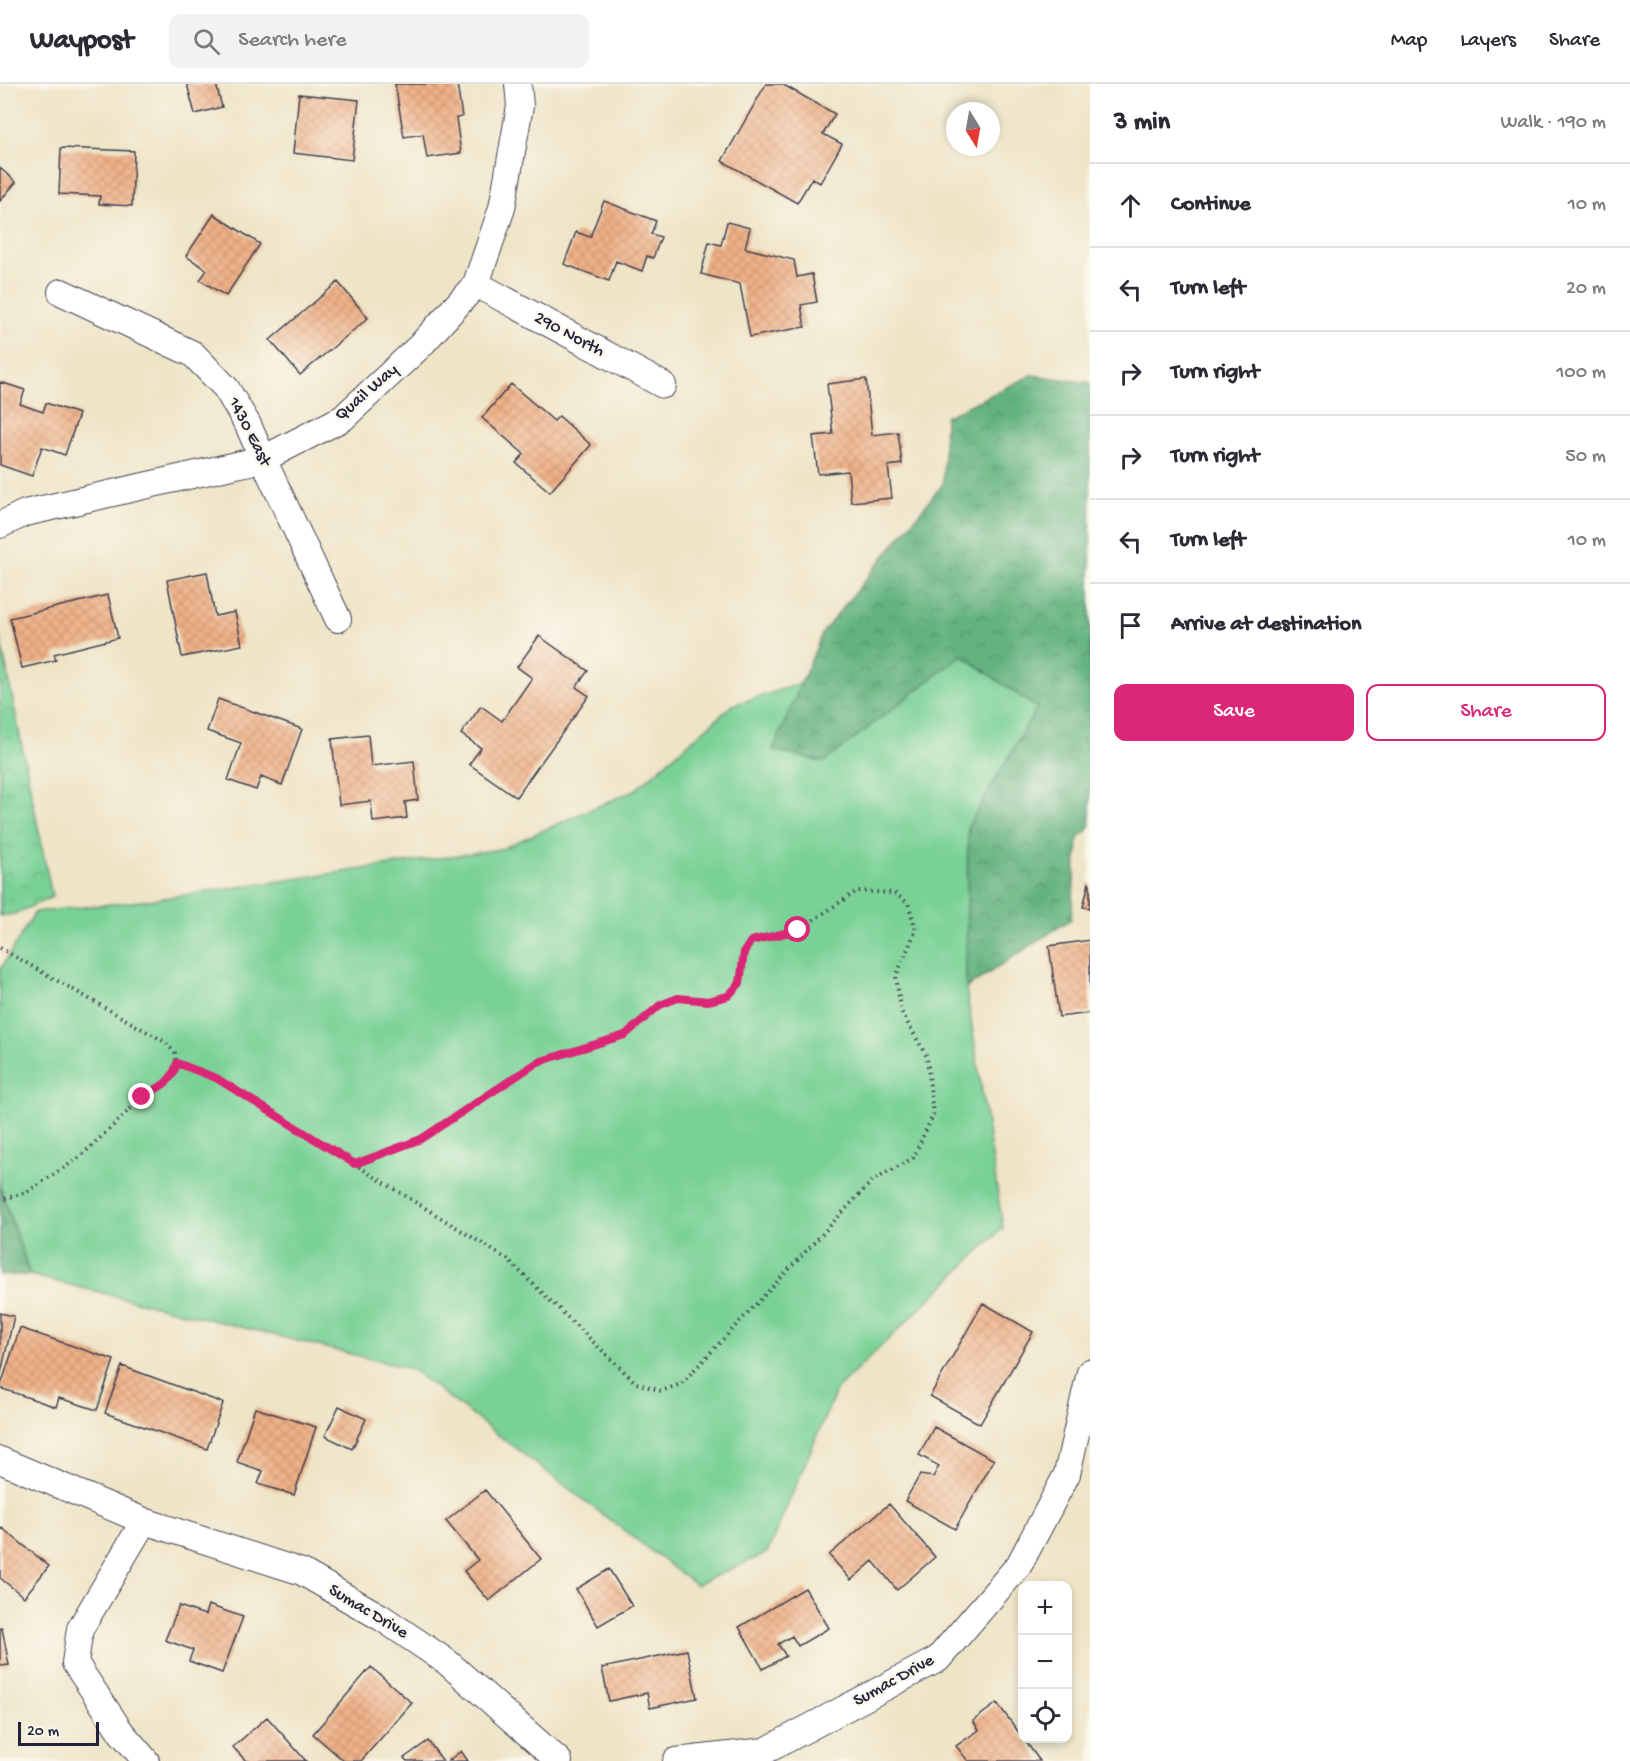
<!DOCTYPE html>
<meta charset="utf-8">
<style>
:root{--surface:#fff;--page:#f2f2f3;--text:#2b2b33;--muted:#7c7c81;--line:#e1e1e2;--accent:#db2777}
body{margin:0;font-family:"Gochi Hand",sans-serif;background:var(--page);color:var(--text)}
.controls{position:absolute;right:18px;bottom:18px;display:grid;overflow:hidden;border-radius:12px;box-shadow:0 3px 9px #0003}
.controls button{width:54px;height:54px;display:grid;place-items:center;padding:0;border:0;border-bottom:2px solid var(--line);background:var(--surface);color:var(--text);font:30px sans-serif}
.compass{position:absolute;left:946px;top:18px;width:54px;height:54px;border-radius:50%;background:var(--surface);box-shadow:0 3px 9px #0003;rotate:169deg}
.scale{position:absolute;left:18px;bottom:15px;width:81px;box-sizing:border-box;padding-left:6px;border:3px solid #22223b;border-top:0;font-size:16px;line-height:21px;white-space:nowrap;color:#22223b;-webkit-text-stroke:4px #fbf7ec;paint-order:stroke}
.stop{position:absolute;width:18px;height:18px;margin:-14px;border:4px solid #db2777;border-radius:50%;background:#fff}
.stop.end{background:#db2777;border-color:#fff;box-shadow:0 2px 6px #0008}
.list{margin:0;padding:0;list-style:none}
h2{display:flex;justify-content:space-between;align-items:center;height:78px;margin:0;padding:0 24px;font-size:26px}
h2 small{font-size:20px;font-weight:400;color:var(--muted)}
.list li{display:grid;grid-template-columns:39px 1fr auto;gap:18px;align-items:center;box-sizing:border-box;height:84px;padding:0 24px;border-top:2px solid var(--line)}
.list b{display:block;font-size:22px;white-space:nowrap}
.list em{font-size:20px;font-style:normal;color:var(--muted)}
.actions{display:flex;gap:12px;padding:18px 24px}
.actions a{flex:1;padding:14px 0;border:2px solid var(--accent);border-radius:12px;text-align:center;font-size:21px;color:var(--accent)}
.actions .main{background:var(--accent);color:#fff}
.icon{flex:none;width:33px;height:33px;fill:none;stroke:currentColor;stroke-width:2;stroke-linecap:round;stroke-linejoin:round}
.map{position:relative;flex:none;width:1090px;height:1677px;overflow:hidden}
header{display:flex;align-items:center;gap:36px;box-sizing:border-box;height:84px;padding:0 30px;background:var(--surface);border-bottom:2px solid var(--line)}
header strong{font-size:28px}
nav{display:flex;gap:33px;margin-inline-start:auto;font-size:21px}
.search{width:420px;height:54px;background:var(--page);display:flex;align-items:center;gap:15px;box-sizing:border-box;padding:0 21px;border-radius:12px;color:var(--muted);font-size:22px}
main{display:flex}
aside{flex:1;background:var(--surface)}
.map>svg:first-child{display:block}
</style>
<header>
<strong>Waypost</strong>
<div class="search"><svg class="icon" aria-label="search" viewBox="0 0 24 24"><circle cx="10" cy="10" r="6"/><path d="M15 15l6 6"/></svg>Search here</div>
<nav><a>Map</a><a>Layers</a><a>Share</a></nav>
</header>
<main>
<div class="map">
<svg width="1090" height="1677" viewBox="0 0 1090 1677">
<defs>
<pattern id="forest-crowns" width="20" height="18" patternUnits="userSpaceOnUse" patternTransform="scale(1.5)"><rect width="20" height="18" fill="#62b37f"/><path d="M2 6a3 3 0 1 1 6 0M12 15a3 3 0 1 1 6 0" fill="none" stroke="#509169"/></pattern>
<pattern id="park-crowns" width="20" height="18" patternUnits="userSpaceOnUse" patternTransform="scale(1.5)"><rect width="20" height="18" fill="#79d196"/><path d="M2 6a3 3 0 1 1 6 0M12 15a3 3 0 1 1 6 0" fill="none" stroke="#68b382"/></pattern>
<pattern id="building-cross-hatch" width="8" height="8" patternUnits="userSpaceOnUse" patternTransform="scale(1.5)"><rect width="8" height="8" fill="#efb187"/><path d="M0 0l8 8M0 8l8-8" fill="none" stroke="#cd9875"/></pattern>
</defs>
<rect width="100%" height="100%" fill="#fbf7ec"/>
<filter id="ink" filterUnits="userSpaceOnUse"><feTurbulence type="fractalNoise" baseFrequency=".0167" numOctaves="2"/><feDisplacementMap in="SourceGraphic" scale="12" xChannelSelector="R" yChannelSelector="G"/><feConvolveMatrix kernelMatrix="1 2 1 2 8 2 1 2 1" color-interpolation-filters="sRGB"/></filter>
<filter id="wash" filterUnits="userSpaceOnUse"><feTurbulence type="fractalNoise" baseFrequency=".008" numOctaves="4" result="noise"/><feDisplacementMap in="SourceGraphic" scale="24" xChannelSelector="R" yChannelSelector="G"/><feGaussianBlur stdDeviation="1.35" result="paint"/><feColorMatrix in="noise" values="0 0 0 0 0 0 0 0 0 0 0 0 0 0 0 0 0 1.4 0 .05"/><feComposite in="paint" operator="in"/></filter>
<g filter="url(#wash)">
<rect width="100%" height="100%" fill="#eee4c6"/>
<path fill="#79d196" stroke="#4e7a68" stroke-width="1.5" d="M962,571L1037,624L968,743L966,904L1003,1144L837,1305L767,1469L696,1501L411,1285L30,1191L0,1102V886L35,828L142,817L501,765L635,706L733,621L802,599L773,666L823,678Z"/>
<path fill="url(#forest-crowns)" stroke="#426a5d" stroke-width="1.5" d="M1032,291L1090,299V742L1078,756L1071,835L966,904L968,743L1037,624L962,571L824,678L773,666L823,548L943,400L945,333Z
M0,1102L30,1191H0Z"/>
<path fill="url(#park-crowns)" stroke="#4e7a68" stroke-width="1.5" d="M0,552L52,813L14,830L0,832Z"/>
<g id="blocks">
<path fill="url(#building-cross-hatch)" d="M187,0H216L222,23L195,30Z
M395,0H457L462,33L456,34L461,69L427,74L423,50L404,53Z
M766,0H782L835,30L823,50L842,60L820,99L812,94L797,119L722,77Z
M299,10L359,16L352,76L293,69Z
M61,64L134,67L132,122L99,120L100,112L59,110Z
M0,84L16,98L0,117Z
M604,117L656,137L651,150L661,153L653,174L647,172L642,187L616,177L609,197L564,180L576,148L590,153Z
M214,130L260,160L226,212L200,196L207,186L186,172Z
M727,138L750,144L745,164L794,176L797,193L812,190L817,218L801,221L805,243L750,253L740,200L701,190L709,158L721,161Z
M338,198L368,234L300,291L270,256Z
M866,295L872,351L898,348L902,380L888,382L892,414L851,418L848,387L818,390L813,352L833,350L827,300Z
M0,298L25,306L20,320L43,328L46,319L79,330L65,371L42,363L32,392L0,381Z
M511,300L554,337L559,332L591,361L550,408L516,379L524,370L482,334Z
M207,488L215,532L235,528L242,561L182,573L167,496Z
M108,511L118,554L54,570L56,576L22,584L10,534Z
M539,552L588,587L576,603L589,612L516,713L469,680L481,664L461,650L481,622L502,637L532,594L517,583Z
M218,615L302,645L282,701L261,693L256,706L228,696L241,659L207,647Z
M368,651L371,682L414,677L418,716L405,718L407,734L373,738L371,717L339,721L332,655Z
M1089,799L1090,800V824L1083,823Z
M1090,856V929L1059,933L1049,862Z
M983,1219L1033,1248L980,1340L930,1312Z
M0,1229L14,1232L1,1289H0Z
M20,1244L114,1276L97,1326L59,1314L56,1323L0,1304Z
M122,1282L223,1319L207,1365L105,1329Z
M339,1322L366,1335L352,1365L325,1352Z
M255,1324L316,1343L294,1411L258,1400L263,1387L237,1378Z
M934,1343L994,1376L955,1445L905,1417L920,1391L933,1393L939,1382L919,1371Z
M485,1406L541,1475L489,1517L464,1487L478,1476L446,1437Z
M889,1420L935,1473L897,1506L873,1477L851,1496L829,1471Z
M2,1444L49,1482L24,1513L0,1494V1447Z
M609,1485L632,1522L598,1542L576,1505Z
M805,1504L829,1544L798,1562L792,1552L778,1560L786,1572L763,1585L739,1543Z
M208,1521L243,1533L222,1589L189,1577L193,1566L165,1556L179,1522L205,1531Z
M0,1544H2L9,1581L0,1582Z
M687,1566L697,1614L650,1624L647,1609L609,1617L602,1584Z
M371,1583L412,1619L361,1677H344L313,1650Z
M997,1619L1023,1654L1040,1677H968L956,1662L979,1646L973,1637Z
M267,1633L306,1677H246L233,1663Z
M428,1657L443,1677H407L404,1674Z
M461,1667L468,1677H448Z"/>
</g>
</g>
<g filter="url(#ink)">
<use href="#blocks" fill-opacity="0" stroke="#413f50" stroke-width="1.5"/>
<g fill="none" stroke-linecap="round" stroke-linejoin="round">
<g stroke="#413f50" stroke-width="28">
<path id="minor" d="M476,200L663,301
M61,208L193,270L226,304L248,341L263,375L338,535
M0,441L25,429L263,375L343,334L420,262L476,200L502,124L520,22L518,0
M0,1376L144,1437L302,1488L382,1534L447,1578L559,1677
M144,1437L80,1545L75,1579L121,1648L146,1677
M676,1677L765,1667L938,1575L1019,1481L1067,1390L1090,1288"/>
</g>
<path stroke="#413f50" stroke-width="4" stroke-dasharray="1.5 4.5" stroke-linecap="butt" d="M0,864L165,958L175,969L177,979L174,991L166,1000L143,1013L80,1073L27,1108L0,1116
M177,979L216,994L507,1175L636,1299L661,1307L681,1300L872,1097L913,1074L933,1031L927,973L901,927L896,892L916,846L908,819L894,809L857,807L798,846L751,857L744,868L740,899L728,912L708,917L678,914L660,921L625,951L538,978L421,1055L355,1080"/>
<use href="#minor" stroke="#fff" stroke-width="26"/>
</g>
</g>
<g fill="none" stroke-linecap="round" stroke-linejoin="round" filter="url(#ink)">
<path stroke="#db2777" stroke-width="8" d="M142,1013C160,1003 172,999 177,979L216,994L355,1080L421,1055L538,978L625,951L660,921L678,914L708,917L728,912L740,899L744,868L751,857L798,846"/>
</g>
<g text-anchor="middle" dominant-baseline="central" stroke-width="5" stroke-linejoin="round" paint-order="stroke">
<g font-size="18" fill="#22223b" stroke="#fbf7ec">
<text transform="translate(569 251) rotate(28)">290 North</text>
<text transform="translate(367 309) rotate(-41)">Quail Way</text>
<text transform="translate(249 348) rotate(63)">1430 East</text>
<text transform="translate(368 1528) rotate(31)">Sumac Drive</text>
<text transform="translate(894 1597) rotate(-29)">Sumac Drive</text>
</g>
</g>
</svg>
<div class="controls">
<button>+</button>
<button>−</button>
<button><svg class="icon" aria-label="locate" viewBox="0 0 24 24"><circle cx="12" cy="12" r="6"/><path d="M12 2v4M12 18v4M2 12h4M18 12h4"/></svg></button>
</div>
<svg class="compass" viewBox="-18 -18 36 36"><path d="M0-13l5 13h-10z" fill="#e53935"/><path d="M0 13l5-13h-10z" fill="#7c7c81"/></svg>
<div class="scale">20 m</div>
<div class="stop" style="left:798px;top:846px"></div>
<div class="stop end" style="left:142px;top:1013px"></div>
</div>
<aside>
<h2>3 min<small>Walk · 190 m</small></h2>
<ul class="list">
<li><svg class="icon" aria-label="ahead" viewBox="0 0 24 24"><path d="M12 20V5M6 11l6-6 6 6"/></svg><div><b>Continue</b></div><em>10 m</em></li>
<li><svg class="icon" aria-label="left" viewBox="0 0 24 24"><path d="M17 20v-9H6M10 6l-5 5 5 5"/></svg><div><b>Turn left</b></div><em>20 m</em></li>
<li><svg class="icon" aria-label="right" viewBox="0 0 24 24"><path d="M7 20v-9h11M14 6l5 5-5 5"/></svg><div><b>Turn right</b></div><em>100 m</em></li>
<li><svg class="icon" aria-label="right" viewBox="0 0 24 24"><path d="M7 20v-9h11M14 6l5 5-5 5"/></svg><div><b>Turn right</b></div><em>50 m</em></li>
<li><svg class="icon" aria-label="left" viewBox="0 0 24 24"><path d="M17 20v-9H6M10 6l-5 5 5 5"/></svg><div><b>Turn left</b></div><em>10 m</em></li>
<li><svg class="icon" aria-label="arrive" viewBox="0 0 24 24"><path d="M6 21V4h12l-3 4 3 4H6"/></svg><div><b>Arrive at destination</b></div></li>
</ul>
<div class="actions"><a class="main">Save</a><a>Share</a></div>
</aside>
</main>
